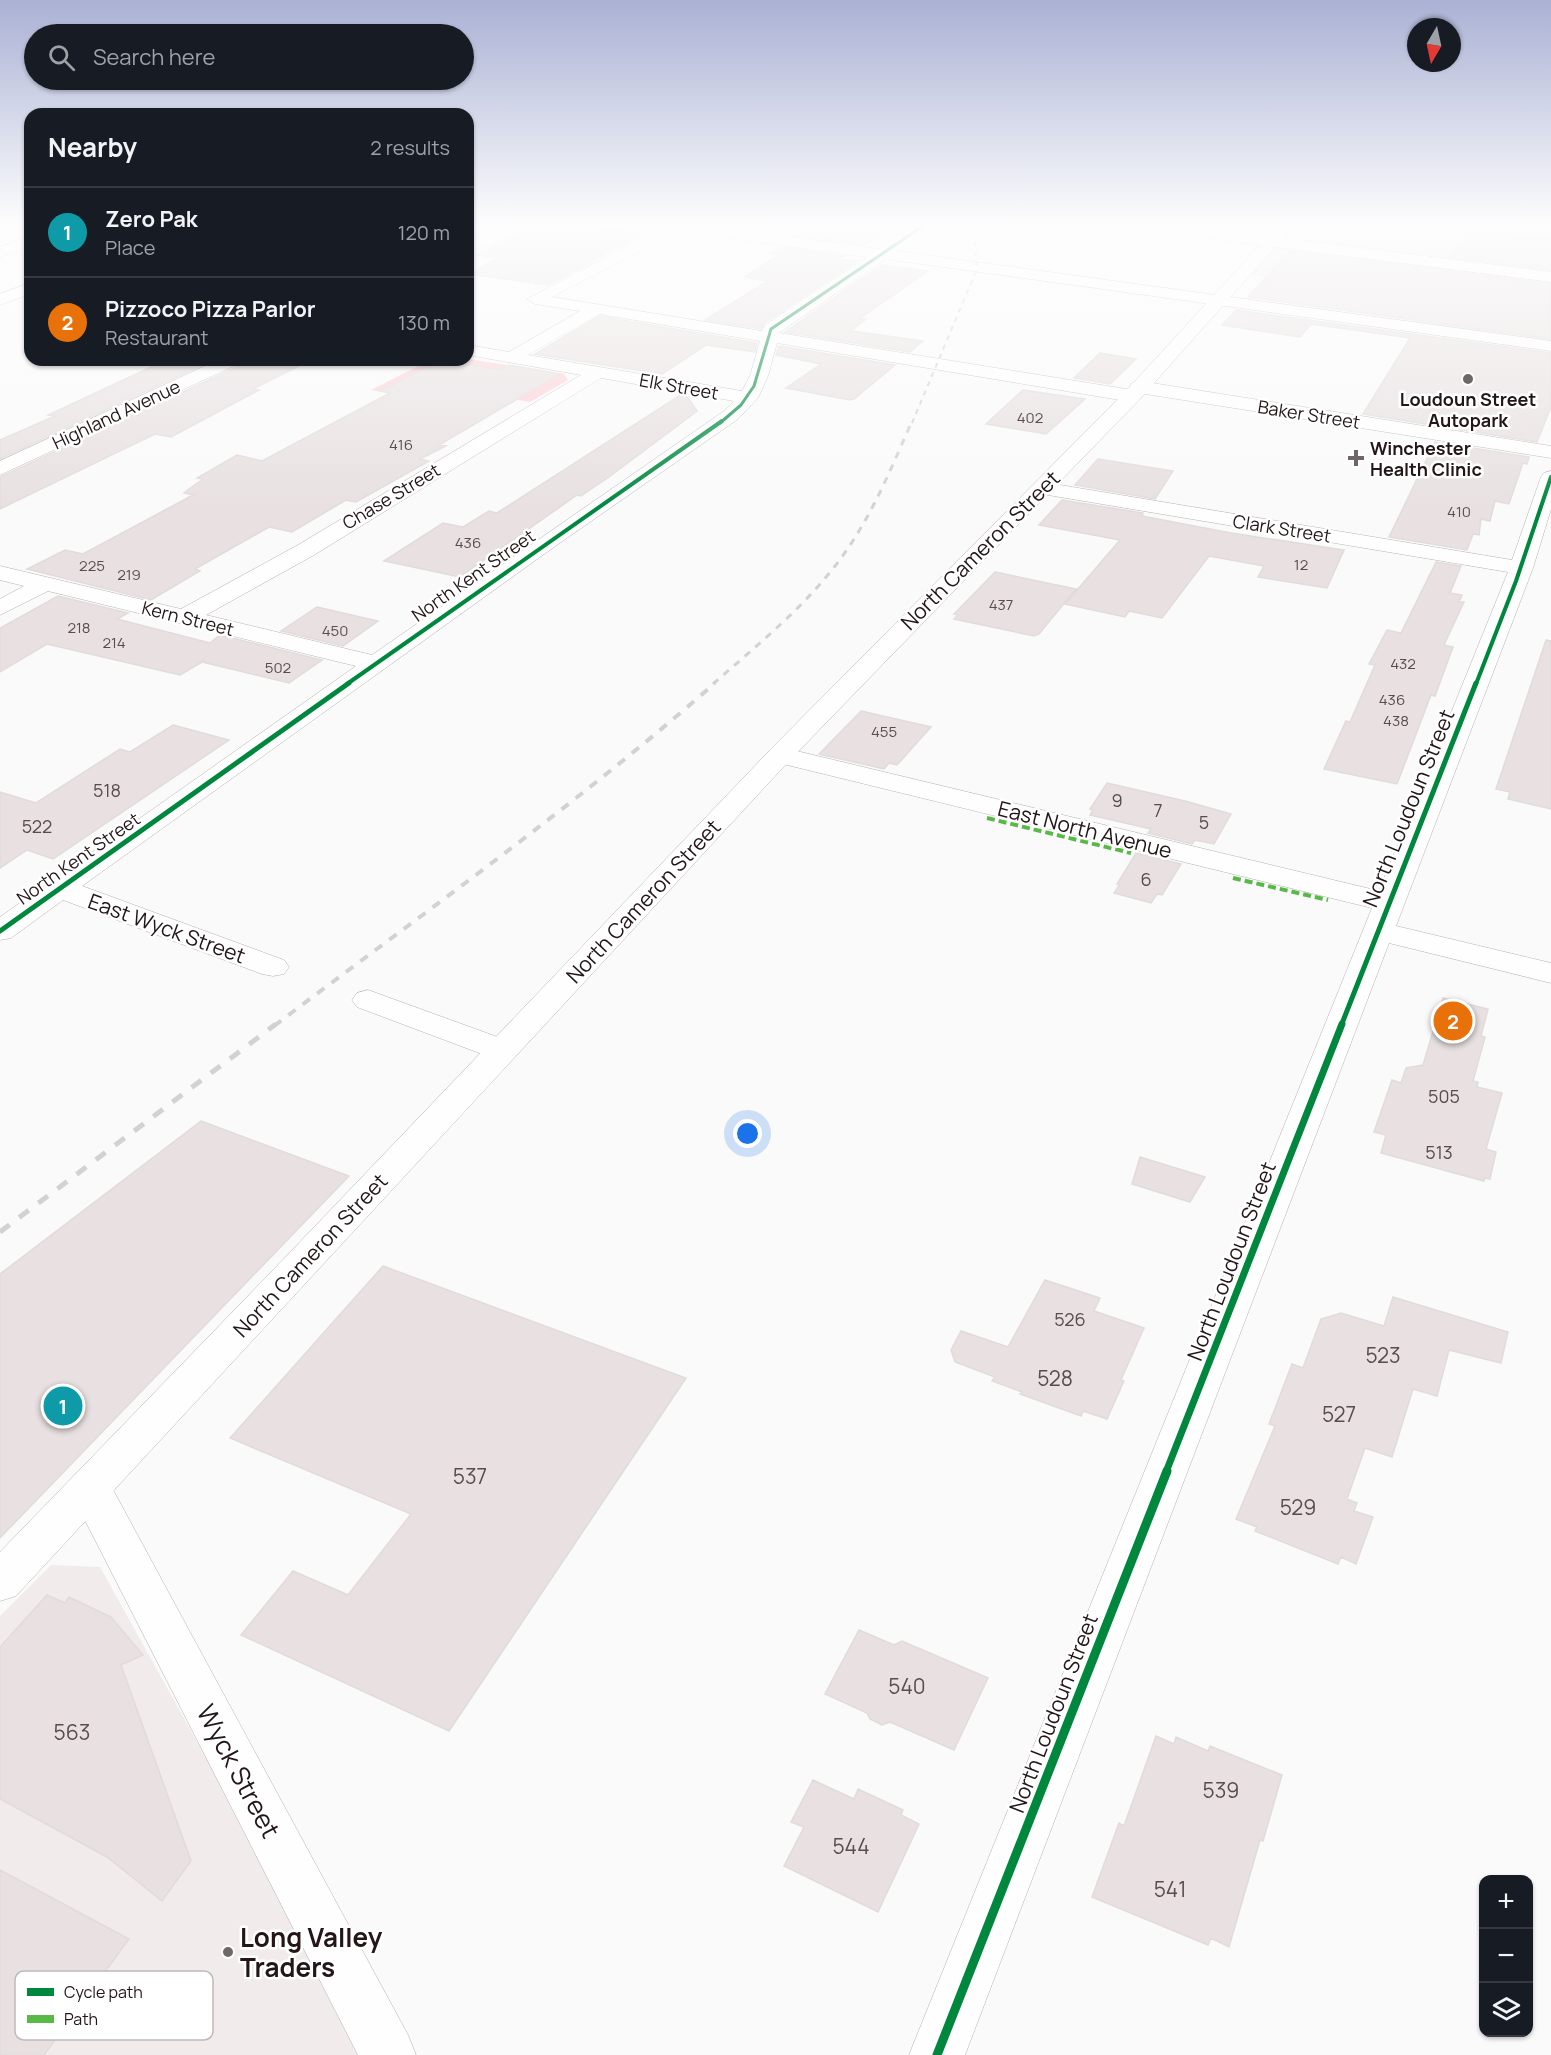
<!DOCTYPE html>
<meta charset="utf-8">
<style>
:root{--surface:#171b24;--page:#242831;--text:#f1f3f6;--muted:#9ea1a6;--line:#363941;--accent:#6f6667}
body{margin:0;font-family:Manrope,sans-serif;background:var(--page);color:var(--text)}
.controls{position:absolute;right:18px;bottom:18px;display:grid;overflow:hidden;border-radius:12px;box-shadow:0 2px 4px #0004}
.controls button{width:54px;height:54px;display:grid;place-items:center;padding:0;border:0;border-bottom:2px solid var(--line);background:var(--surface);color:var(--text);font:30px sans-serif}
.compass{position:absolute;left:1407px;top:18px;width:54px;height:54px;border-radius:50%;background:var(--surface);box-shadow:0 2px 4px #0004;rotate:189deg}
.you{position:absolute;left:748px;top:1134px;width:21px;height:21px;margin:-15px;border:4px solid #fff;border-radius:50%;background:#1a73e8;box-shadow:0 0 0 9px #1a73e833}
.badge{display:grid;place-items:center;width:39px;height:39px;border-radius:50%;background:var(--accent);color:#fff;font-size:20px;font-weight:700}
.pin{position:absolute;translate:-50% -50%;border:3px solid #fff;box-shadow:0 2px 6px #0006}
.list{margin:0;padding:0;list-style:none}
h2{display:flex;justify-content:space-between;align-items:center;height:78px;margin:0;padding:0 24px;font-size:26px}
h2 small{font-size:20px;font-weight:400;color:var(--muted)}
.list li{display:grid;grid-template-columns:39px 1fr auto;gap:18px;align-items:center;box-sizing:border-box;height:90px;padding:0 24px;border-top:2px solid var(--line)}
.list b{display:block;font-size:22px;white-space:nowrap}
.list p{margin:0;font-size:20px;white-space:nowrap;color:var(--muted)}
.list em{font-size:20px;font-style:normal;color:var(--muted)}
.icon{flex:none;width:33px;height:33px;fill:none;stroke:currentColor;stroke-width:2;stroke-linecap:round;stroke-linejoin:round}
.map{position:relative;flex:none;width:1551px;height:2055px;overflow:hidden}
.search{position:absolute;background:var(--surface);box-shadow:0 2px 4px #0004;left:24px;top:24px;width:450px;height:66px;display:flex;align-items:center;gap:15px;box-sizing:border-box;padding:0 21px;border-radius:33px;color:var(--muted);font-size:22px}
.panel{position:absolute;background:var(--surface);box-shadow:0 2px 4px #0004;left:24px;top:108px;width:450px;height:258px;border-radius:18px}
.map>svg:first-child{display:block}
</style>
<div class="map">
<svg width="1551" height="2055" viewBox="0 0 1551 2055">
<rect width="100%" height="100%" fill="#fafafa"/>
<path fill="#f1ebec" d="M1295,222H1551V344L1408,325L1425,298L1246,275Z
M51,1565L100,1567L216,1776L359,2055H0V1616Z"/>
<path fill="#fcd0d5" d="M468,359L564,374L568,380L530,402L446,388L426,399L371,390L430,360Z"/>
<path fill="#e8e0e1" stroke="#e2dbdb" stroke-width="1.5" d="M543,222L646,232L548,285L470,274L497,258L476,255Z
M819,222H903L864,245L797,236Z
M1469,230L1551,240V270L1448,257Z
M780,247L844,256L839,259L857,261L764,323L761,329L705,320L768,281L745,277L779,255L770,254Z
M1290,251L1551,284V339L1248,297Z
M881,265L928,271L859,319H866L851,331L923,341L910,352L785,332Z
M1236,310L1551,353V407L1537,442L1363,414L1410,338L1311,324L1300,337L1222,325Z
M599,316L757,343L755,352L706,345L662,374L535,354Z
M779,346L895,365L854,399L850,400L786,388L821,364L776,355Z
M1100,353L1136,359L1110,384L1074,378Z
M166,360H213L0,459V440L55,416L48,415Z
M243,360H311L253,389L259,390L171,437L155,434L0,509V477L239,366Z
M442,360L500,370L509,365L560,374L439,445L446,446L420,459L429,461L356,502L346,500L292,532L269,527L195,569L200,571L151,600L27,569L65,550L83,554L193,495L184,493L203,479L197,478L237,455L262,461L390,393L380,391Z
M1023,390L1085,399L1046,434L986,424Z
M682,394L686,395L697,411L609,477L581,496L577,495L460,577L384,561L443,523L463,527L489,511L497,513Z
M1435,442L1529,457L1527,464L1523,463L1509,504L1495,501L1490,521L1481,519L1479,535L1473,534L1467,550L1389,537Z
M1098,459L1173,471L1155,499L1075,485Z
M1062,500L1143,513L1142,516L1231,533L1344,550L1327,588L1258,577L1264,566L1209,556L1162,618L1129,611L1125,617L1065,604L1120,540L1039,525Z
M1436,562L1461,566L1450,593L1462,595L1459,602H1464L1444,645L1453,647L1435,696L1431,695L1397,784L1324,769L1346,721L1350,722L1375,665L1369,664L1387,630L1401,633Z
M995,572L1076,589L1039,634L1034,636L954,619L958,615L954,614Z
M58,596L128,613L117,619L210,643L220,635L322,660L289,683L202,662L180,675L47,644L0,672V628Z
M317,607L378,621L343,646L281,631Z
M1546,640L1551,641V809L1508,799L1510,792L1496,789Z
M861,711L931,727L897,765L889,763L884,769L819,754Z
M173,725L229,740L53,859L27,850L0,868V792L36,803L120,749L130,752Z
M1107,783L1185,801L1231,814L1214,844L1195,840L1192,844L1148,833L1151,829L1090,815L1093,810L1090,809Z
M1136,853L1181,864L1162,895L1157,894L1151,903L1114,893L1120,884H1117Z
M1443,998L1488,1009L1481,1036L1485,1037L1473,1081L1478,1082L1477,1087L1502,1093L1486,1149L1496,1152L1490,1179L1485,1178L1484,1181L1381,1153L1386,1135L1374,1132L1392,1080L1401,1083L1406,1068L1423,1065Z
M201,1121L349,1176L0,1538V1274Z
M1140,1157L1205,1177L1190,1202L1132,1184Z
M383,1266L686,1378L449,1731L241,1635L293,1571L348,1595L411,1514L230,1438Z
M1045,1280L1100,1298L1094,1311L1144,1328L1121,1380L1124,1381L1107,1419L1083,1411L1081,1416L1020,1394L1022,1392L992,1381L995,1377L955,1362L951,1350L961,1331L1008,1347Z
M1393,1297L1508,1332L1501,1363L1449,1350L1437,1396L1413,1389L1392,1457L1365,1448L1347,1499L1357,1503L1354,1511L1373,1517L1356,1564L1341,1557L1338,1564L1255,1531L1257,1527L1236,1519L1275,1426L1269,1424L1292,1364L1303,1368L1321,1319L1341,1313L1384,1326Z
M47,1595L65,1603L69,1597L111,1617L143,1655L121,1665L191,1861L162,1901L107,1857L0,1799V1647Z
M859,1630L894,1645L902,1641L988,1678L954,1750L890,1722L882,1725L870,1719L867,1713L825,1694Z
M1156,1736L1174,1744L1176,1737L1208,1751L1210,1746L1282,1775L1263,1841L1260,1840L1229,1947L1211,1938L1208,1945L1092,1897L1119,1823L1124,1826Z
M813,1780L854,1799L858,1789L903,1810L901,1815L919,1824L878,1912L784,1866L804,1827L791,1822Z
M0,1870L129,1939L44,2055H0Z"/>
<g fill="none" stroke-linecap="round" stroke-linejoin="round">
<g stroke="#b7b0b1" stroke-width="1">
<path id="minor" d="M515,222H534L468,254V243Z
M641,222H680L879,249L919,222H936L896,251L1551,341V351L885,259L779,333L1132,390L1130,387L1132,383L1139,381L1551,446V458L1139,393L1141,396L1139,400L1132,402L777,343L768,376L758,398L738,419L554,547L82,886L284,960L289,967L284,974L273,976L262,974L63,900L11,938L0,940V917L356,666L48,591L0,615V599L24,586L0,580V566L181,609L298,545L581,375L468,355V345L509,352L580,311L535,304L527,299L661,228L643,225ZM679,231L867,257L765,325L762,331L552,297ZM599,314L760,341L750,376L742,391L528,355ZM601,378L734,401L724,411L372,655L206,615L314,555Z
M30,236V246L0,257V247Z
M30,283V294L0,305V294Z
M218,360H241L238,364L0,475V461Z
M1551,471V509L1533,568L1396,926L1551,963V983L1389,943L965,2055H909L1372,908L771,761L767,755L771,749L780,747L1379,891L1508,572L1042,494L1035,492L1032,488L1035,484L1042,482L1512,560L1541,477L1544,473Z
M368,990L514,1043L519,1050L514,1057L502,1060L490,1057L357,1007L352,1000L357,993Z
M90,1469L105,1475L408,2035L416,2055H358L68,1487L75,1475Z"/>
</g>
<g stroke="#b7b0b1" stroke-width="1">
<path id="major" d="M1110,222H1152L1268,237L1281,222H1296L1282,238L1551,272V282L1275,247L1139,400L789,761L16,1596L0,1601V1552L276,1267L771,749L1125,392L1260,245L1117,226Z"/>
</g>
<use href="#minor" fill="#fefefe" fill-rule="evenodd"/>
<use href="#major" fill="#fefefe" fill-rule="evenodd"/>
<path stroke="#d3d1d2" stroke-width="2" stroke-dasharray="5 5" stroke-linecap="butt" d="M912,423L977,269L973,222"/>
<path stroke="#d3d1d2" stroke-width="3" stroke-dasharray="7 7" stroke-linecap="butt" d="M713,684C755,647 800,611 835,566C869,523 890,471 912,421"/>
<path stroke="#d3d1d2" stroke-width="4" stroke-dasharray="9 9" stroke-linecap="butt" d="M274,1026C422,914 575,806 715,683"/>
<path stroke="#d3d1d2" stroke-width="5" stroke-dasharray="12 12" stroke-linecap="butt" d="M0,1232L276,1024"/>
<path stroke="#58b947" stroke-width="4" stroke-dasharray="8 4" stroke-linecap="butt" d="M987,818L1131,853
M1233,878L1328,900"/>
<g stroke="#fff" stroke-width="5">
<path id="cycleway-far4" d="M720,423L741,405L754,386L771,329L929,222"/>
</g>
<g stroke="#fff" stroke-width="6">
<path id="cycleway-far3" d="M347,684L722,421
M1476,684L1516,581L1551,477"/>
</g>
<g stroke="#fff" stroke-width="8">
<path id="cycleway-far2" d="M0,931L349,683
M1341,1026L1476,683"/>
</g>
<g stroke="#fff" stroke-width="10">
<path id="cycleway-far1" d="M1166,1472L1342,1024"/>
</g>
<g stroke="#fff" stroke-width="13">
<path id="cycleway" d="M937,2055L1167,1471"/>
</g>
<use href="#cycleway-far4" stroke="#00873e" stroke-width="3"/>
<use href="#cycleway-far3" stroke="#00873e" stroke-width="4"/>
<use href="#cycleway-far2" stroke="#00873e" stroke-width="5"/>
<use href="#cycleway-far1" stroke="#00873e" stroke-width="7"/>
<use href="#cycleway" stroke="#00873e" stroke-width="9"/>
</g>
<linearGradient id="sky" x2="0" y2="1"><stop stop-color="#aab1d4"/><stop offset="0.44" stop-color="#fdfdfd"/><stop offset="1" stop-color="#fdfdfd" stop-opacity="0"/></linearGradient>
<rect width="1551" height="510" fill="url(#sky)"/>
<g fill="#6f6667" stroke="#fff" stroke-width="2">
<circle cx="1468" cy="379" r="6"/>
<path d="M1353 449h6v6h6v6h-6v6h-6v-6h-6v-6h6z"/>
<circle cx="228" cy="1952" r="6"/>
</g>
<g text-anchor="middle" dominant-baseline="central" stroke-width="5" stroke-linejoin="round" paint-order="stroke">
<g font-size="15" fill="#584c4e">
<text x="1030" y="417">402</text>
<text x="401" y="444">416</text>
<text x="1459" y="511">410</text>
<text x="468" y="542">436</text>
<text x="1301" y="564">12</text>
<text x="92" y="565">225</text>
<text x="129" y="574">219</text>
<text x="1001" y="604">437</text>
<text x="79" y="627">218</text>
<text x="335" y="630">450</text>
<text x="114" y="642">214</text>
<text x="1403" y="663">432</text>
<text x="278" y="667">502</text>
<text x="1392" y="699">436</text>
<text x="1396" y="720">438</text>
<text x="884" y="731">455</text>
</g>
<g font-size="18" fill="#241618" stroke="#fff">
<text transform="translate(679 386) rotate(10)">Elk Street</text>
<text transform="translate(116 414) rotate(-25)">Highland Avenue</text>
<text transform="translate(1309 414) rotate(9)">Baker Street</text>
<text transform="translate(391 496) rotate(-31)">Chase Street</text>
<text transform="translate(1282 528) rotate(9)">Clark Street</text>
<text transform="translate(473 575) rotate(-35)">North Kent Street</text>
<text transform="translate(188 618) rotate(14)">Kern Street</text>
<text transform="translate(78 858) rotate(-35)">North Kent Street</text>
</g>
<g font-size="18" font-weight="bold" fill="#241618" stroke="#fff">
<text x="1468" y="399">Loudoun Street<tspan x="1468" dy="21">Autopark</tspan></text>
<text x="1370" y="448" text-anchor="start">Winchester<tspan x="1370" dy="21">Health Clinic</tspan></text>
</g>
<g font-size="18" fill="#584c4e">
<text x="107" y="790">518</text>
<text x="1117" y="800">9</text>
<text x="1158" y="810">7</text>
<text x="1204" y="822">5</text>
<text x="37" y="826">522</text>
<text x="1146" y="879">6</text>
<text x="1444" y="1096">505</text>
<text x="1439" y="1152">513</text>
<text x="1070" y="1319">526</text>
</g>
<g font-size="21" fill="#241618" stroke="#fff">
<text transform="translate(980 550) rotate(-45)">North Cameron Street</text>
<text transform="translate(1408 808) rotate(-68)">North Loudoun Street</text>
<text transform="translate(1085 829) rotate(14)">East North Avenue</text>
<text transform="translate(643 901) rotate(-47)">North Cameron Street</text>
<text transform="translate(167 928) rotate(20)">East Wyck Street</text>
<text transform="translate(310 1255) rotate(-47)">North Cameron Street</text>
<text transform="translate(1231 1261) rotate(-69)">North Loudoun Street</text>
<text transform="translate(1053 1713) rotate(-69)">North Loudoun Street</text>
</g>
<g font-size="21" fill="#584c4e">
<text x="1383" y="1355">523</text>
<text x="1055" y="1378">528</text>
<text x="1339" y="1414">527</text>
<text x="470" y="1476">537</text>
<text x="1298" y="1507">529</text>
<text x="907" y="1686">540</text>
<text x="72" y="1732">563</text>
<text x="1221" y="1790">539</text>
<text x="851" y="1846">544</text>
<text x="1170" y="1889">541</text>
</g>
<g font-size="26" fill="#241618" stroke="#fff">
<text transform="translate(239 1771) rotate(62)">Wyck Street</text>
</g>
<g font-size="26" font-weight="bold" fill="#241618" stroke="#fff" text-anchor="start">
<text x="240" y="1937">Long Valley<tspan x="240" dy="30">Traders</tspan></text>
</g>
</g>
<rect x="15" y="1971" width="198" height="69" rx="9" fill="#fff" stroke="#bdb9ba" stroke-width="1.5"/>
<rect x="27" y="1988" width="27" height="8" fill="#00873e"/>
<rect x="27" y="2015" width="27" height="8" fill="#58b947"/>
<g font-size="16" fill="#241618">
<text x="64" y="1998">Cycle path</text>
<text x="64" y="2025">Path</text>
</g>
</svg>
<div class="controls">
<button>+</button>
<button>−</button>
<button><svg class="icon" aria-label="layers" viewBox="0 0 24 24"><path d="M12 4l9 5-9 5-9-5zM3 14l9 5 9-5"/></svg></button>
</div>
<svg class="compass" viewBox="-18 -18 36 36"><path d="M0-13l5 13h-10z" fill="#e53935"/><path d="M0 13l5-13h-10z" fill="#9ea1a6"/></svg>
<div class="you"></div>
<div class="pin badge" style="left:63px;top:1406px;background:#0f9aa8">1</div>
<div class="pin badge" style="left:1453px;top:1021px;background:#e8710a">2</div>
<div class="search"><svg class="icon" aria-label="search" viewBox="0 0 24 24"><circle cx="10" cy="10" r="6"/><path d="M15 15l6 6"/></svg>Search here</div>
<section class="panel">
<h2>Nearby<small>2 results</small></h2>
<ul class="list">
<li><span class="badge" style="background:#0f9aa8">1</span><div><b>Zero Pak</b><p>Place</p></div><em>120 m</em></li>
<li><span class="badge" style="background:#e8710a">2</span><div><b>Pizzoco Pizza Parlor</b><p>Restaurant</p></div><em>130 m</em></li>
</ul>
</section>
</div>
